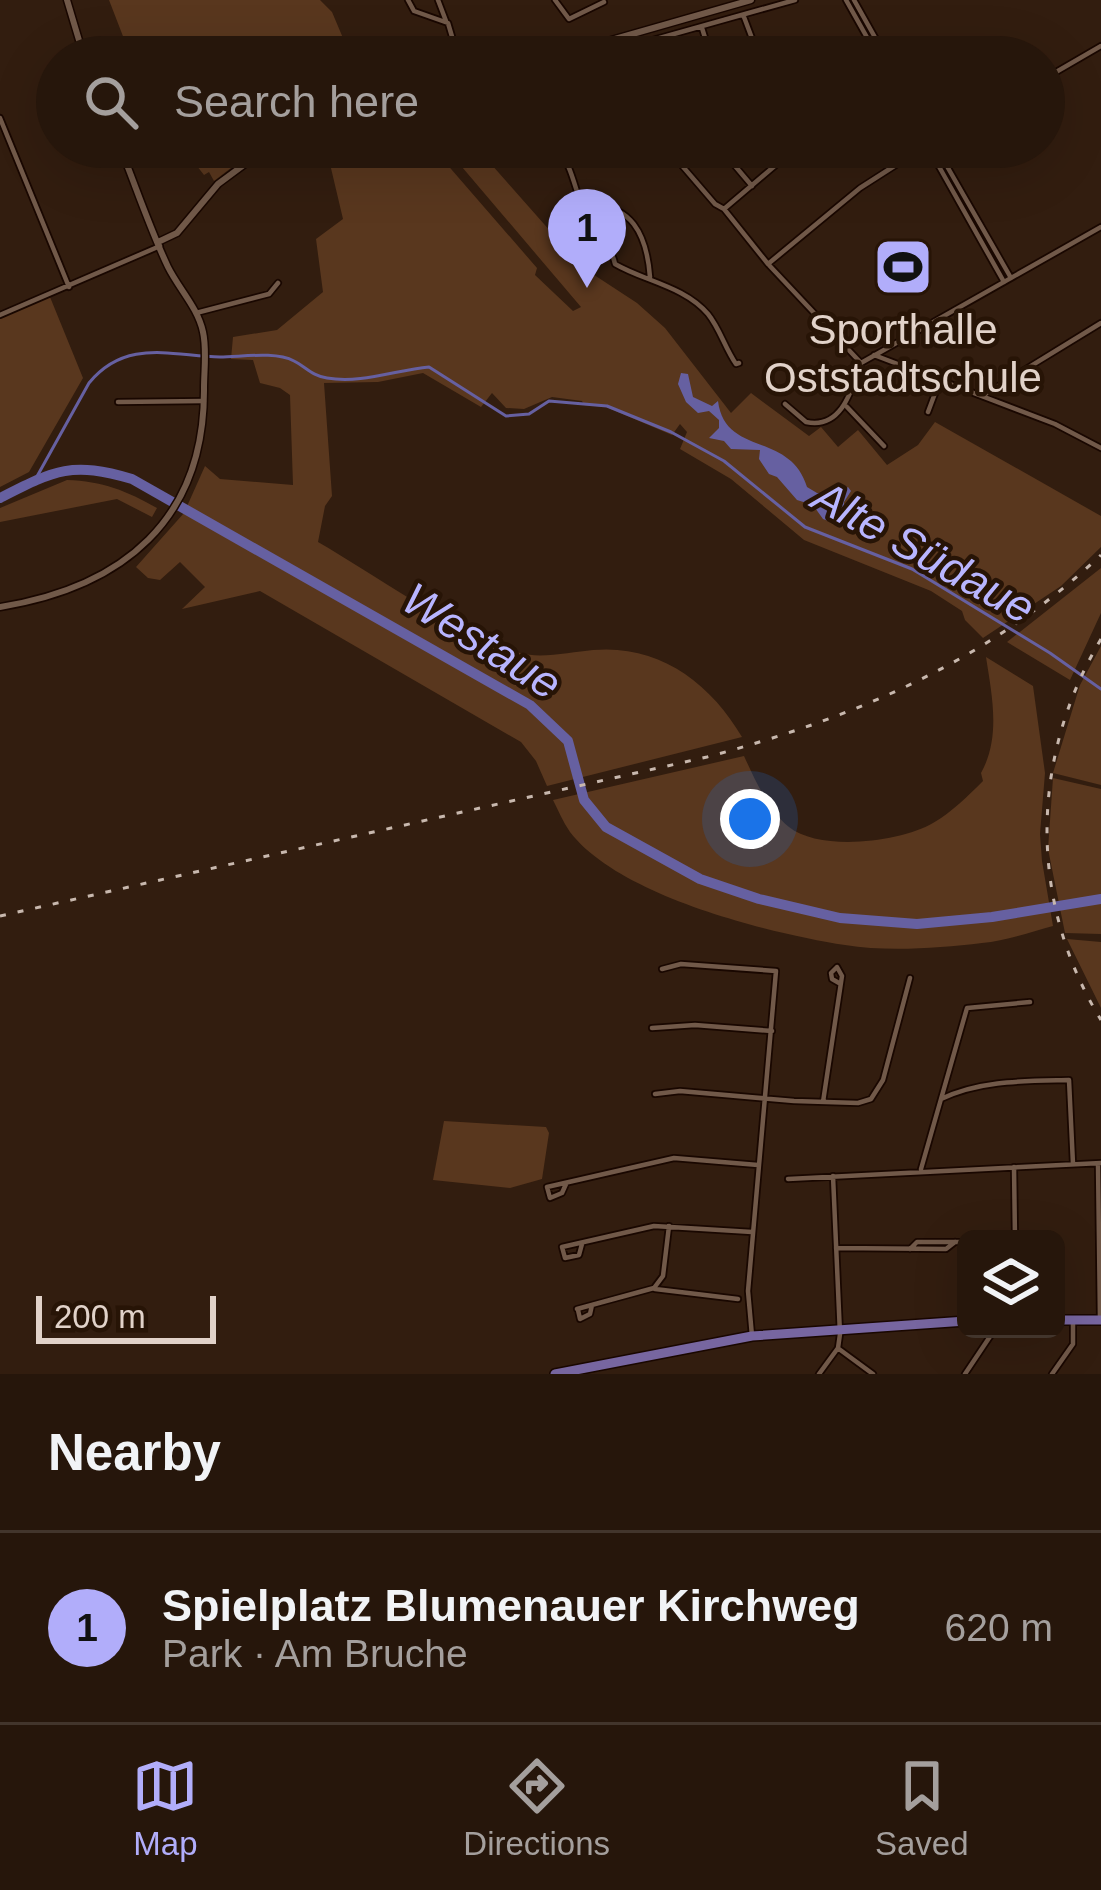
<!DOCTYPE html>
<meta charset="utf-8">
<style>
:root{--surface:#26160b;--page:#322319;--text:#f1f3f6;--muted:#a49f9d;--line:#42352c;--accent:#b1adfa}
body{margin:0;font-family:Helvetica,sans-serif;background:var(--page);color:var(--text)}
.controls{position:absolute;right:36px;bottom:36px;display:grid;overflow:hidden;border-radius:18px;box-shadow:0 12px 48px #0002}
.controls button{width:108px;height:108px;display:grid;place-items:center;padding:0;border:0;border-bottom:3px solid var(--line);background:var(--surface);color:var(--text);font:60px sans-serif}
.scale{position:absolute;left:36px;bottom:30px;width:180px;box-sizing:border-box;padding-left:12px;border:6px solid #e1d2c9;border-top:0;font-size:33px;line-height:42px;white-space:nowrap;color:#e1d2c9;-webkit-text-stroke:9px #271406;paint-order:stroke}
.you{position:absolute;left:750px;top:819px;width:42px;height:42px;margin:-30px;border:9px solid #fff;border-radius:50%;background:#1a73e8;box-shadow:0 0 0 18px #1a73e833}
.badge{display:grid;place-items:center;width:78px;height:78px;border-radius:50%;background:var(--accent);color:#111;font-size:39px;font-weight:700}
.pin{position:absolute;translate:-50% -99px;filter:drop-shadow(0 3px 6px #0008)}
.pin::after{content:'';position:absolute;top:63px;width:42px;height:36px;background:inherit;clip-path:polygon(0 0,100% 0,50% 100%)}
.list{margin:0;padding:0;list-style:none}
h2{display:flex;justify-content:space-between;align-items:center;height:156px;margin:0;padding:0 48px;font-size:51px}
h2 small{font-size:39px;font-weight:400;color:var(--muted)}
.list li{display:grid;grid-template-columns:78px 1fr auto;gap:36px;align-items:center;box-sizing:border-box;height:192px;padding:0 48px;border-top:3px solid var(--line)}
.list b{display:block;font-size:45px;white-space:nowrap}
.list p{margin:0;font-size:39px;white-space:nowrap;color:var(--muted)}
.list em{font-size:39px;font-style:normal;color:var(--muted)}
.icon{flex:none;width:66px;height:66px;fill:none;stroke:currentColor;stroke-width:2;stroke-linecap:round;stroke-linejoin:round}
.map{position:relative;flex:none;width:1101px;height:1374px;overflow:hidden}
.search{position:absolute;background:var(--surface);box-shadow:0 12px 48px #0002;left:36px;right:36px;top:36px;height:132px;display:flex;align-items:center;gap:30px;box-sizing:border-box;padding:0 42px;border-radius:66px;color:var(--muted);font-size:45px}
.sheet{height:348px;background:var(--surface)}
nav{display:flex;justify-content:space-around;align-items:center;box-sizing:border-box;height:168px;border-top:3px solid var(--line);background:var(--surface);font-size:33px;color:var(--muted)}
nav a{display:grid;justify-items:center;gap:6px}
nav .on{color:var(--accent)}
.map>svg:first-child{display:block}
</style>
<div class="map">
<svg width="1101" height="1374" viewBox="0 0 1101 1374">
<rect width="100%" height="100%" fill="#321d0f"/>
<path fill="#59371e" d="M109,0H320L332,12L351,57H131Z
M182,147H300L240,161L214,181L209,172L204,175Z
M326,147H432L537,268L535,275L573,311L581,307L445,147H476L582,267L637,303L665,328L731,413L751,393L809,436L821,427L838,447L858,430L887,465L918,445L935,422L1101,516V547L1061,586L983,638L965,620L962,611L931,591L804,540L731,479L680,449L687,432L680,424L672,435L606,407L584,405L582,401L552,397L524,409L506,408L492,393L481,407L423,373L378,382L324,383L332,496L325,506L318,542C375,575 459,635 520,653C541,659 571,652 593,650C658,644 710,682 742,737L547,786L536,761L521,742L260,591L182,609L205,587L180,562L160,580L148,578L136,567L184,513L205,466L220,479L293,485L290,395L280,388L260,383L253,360L231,359L233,337L277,330L323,292L316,239L343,219Z
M50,297L83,378L29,472L0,487V317Z
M67,480C102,481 127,491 157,508L152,517L117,499L0,522V508Z
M1101,568V613L1070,680L1007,642Z
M1101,646V785L1053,773L1080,685Z
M986,657L1033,686L1045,773L1040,834L1042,861L1053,926C1030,932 1006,941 982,943C939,948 888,952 845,945C768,933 619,896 570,832C563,822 558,810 553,800L744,756C755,780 769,811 789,827C820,852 901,842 933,823C952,812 968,796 983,781L981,773C1001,737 992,696 986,657Z
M1053,778L1101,789V934L1065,933L1048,849Z
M1067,939L1101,942V1008Z
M444,1121L546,1127L549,1133L542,1179L510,1188L433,1180Z"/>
<path fill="#6660a1" d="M681,373L688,374L693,397L712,406L718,401C725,457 790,431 807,487L817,493L837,496L848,487L851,491L844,502V517L831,522L823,519L813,505L797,500L777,477L769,474L759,459L760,450L731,449L724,441L709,438L719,428V420L709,411L698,413L686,402L678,384Z"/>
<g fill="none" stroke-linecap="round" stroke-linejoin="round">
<path stroke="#6660a1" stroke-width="3" d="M35,480L89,383C126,338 172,356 220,357C241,357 275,351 294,361C306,367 312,376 327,378C361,384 396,370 429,367L506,416L529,414L549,401L607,406L671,432L724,461L805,527L912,569L1050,653L1101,689
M1097,898L1101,896"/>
<path stroke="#6660a1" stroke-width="10" d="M0,498C55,470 71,461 132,479L530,705L568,741L584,800L606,827L700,879L759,899L840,918L917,924L992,917L1101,899"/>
<g stroke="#190700" stroke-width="8">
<path id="minor" d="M408,0L414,11L448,23L458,57
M438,0L446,21
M555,0L569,19L604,2
M846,0L878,57
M854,0L886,57
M744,17L759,57
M702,28L711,57
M660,40L665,57
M617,50L795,0
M1044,79L1101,46
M0,118L69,287
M557,147C575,170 575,197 589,221C598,237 611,245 615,264C644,281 684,286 708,314C720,329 725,348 736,364L739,363
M666,147L715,204L724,209L768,264L861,363
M719,147L752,186
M771,147L782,160
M928,147L1004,282
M936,147L1011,278
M583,208C632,199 647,237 650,277
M724,209L797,147
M768,264L860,188L924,147
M196,313L269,294L278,283
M0,315L160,246
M874,355L1055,424L1101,448
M861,363L1101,227
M982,396L1101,323
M118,402L204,401
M785,404L806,422C842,430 852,389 861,363
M847,407L884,446
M928,412L940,380
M662,969L681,964L776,971L748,1291L752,1336
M652,1028L695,1025L772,1031
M655,1094L680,1091L794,1101L858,1103L871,1099L883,1080L910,978
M941,1099L967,1008L1030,1002
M823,1102L842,976L837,967L831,973L832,979L839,983
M1098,1164L1100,1320
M1014,1167L1015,1239
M921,1169L941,1099C980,1080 1026,1081 1069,1080L1073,1164
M788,1179L1101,1163
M566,1184L562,1193L550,1198L547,1187L674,1158L758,1165
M582,1244L579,1255L565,1258L562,1247L654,1226L752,1232
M836,1248L946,1249L955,1242
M910,1249L917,1242H966
M655,1289L738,1299
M577,1309L654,1288L663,1276L669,1226
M578,1310L580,1319L590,1314L592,1305
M839,1349L873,1374
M819,1374L838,1348L840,1334L833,1176
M965,1374L995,1329
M1052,1374L1073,1344V1320"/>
</g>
<g stroke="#190700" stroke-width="9">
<path id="tertiary" d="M67,0L84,57
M552,57L751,0
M158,242L177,233L218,184L268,147
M0,607C123,587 205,520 204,388C204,370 207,350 203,332C198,308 179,289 168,267C150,229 136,187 120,147"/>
</g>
<g stroke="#190700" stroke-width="12">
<path id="primary" d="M1056,1320H1101
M555,1374L752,1336L966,1321"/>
</g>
<use href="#minor" stroke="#715949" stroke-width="4.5"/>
<use href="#tertiary" stroke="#715949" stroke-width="6"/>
<use href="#primary" stroke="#7766a0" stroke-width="9"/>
<path stroke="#c8b8ae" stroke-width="3" stroke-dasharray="6 12" stroke-linecap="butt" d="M1101,639C1030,758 1028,901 1101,1020
M0,916L707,757C856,717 987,662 1101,555"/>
</g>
<defs>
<g id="stadium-square" transform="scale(3)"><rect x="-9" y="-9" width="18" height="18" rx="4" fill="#b1adfa" stroke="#271406"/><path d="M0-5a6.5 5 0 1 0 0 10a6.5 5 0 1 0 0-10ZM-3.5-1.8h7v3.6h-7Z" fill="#111"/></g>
</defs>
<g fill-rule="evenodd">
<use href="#stadium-square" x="903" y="267"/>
</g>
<g text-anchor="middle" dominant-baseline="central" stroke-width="9" stroke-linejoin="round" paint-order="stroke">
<g font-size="42" fill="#e1d2c9" stroke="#271406">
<text x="903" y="329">Sporthalle<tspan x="903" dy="48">Oststadtschule</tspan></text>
</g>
<g font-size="45" font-style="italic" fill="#b8b5ff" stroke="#271406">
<text transform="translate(924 552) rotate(29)">Alte Südaue</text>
<text transform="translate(482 641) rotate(32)">Westaue</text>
</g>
</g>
</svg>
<div class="controls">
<button><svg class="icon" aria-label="layers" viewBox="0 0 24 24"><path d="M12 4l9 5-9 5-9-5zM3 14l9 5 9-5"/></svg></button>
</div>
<div class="scale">200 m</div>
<div class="you"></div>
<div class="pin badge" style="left:587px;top:288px">1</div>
<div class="search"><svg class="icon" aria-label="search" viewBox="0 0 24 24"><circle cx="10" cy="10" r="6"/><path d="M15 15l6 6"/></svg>Search here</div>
</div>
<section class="sheet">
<h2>Nearby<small></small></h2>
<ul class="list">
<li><span class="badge">1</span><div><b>Spielplatz Blumenauer Kirchweg</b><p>Park · Am Bruche</p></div><em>620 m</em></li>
</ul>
</section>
<nav>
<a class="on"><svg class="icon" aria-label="map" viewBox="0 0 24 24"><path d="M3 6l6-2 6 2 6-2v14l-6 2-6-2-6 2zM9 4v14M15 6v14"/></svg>Map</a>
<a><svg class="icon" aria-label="directions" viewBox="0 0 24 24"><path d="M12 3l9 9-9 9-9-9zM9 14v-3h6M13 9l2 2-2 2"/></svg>Directions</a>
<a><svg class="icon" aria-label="saved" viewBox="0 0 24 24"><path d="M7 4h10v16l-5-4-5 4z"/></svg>Saved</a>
</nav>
